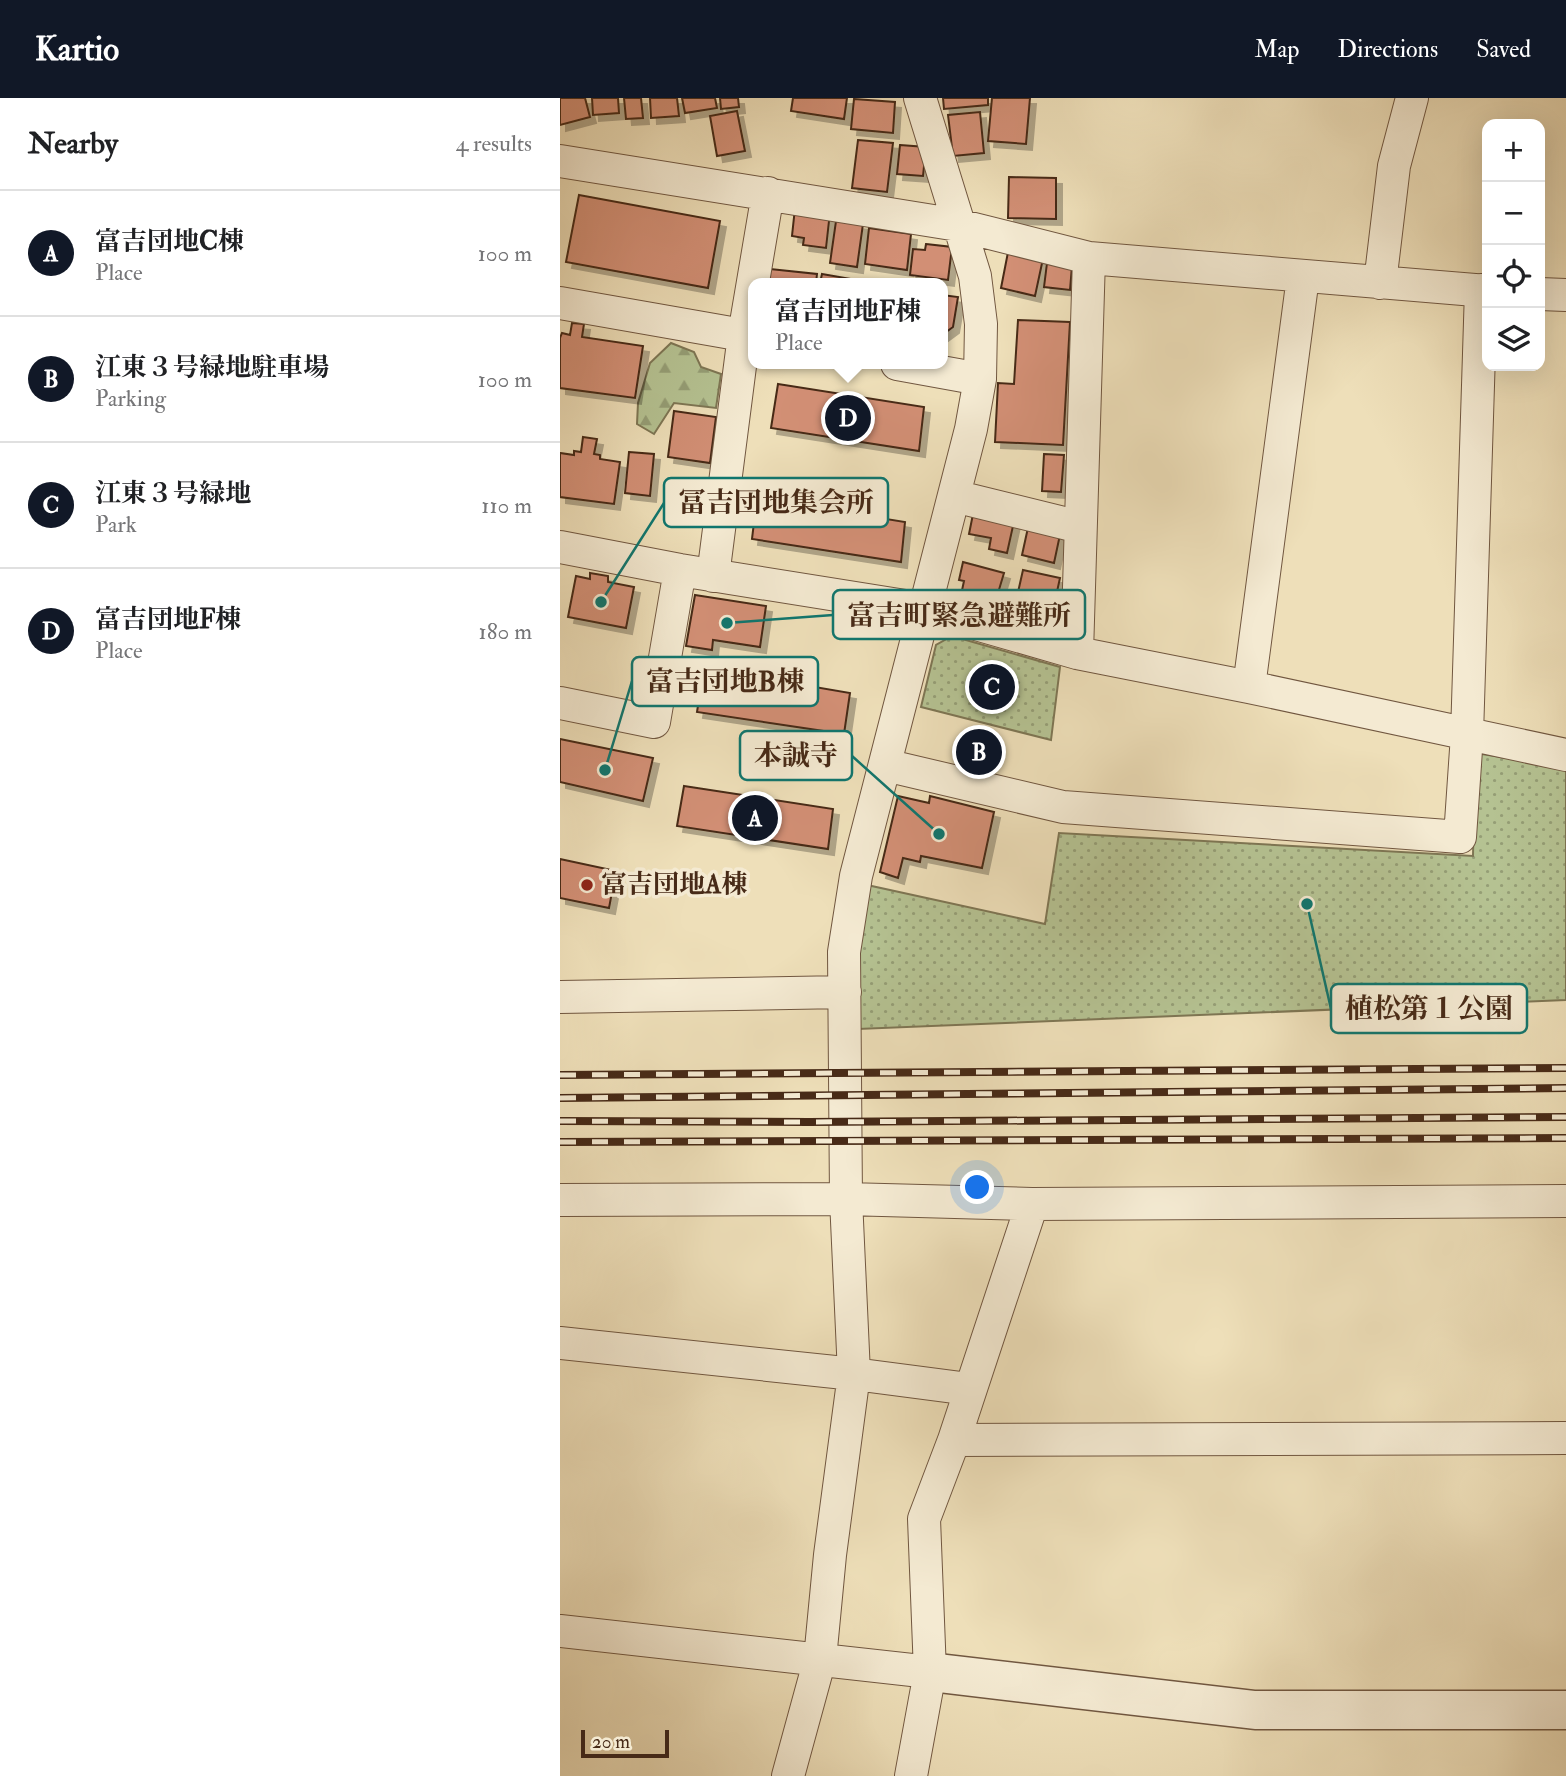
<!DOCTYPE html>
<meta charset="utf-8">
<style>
:root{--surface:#fff;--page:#f6f6f6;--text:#202124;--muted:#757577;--line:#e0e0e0;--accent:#111827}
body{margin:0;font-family:"IM FELL Double Pica","Noto Serif JP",serif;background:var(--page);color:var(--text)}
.controls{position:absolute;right:21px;top:21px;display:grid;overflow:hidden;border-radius:14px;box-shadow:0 7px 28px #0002}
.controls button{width:63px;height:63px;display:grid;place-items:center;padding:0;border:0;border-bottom:2px solid var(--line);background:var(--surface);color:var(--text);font:35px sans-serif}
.scale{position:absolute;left:21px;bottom:18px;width:88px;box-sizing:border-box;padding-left:7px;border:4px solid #472a17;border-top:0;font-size:19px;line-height:24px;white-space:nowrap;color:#472a17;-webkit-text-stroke:5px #f4ead2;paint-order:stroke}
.you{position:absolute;left:418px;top:1090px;width:24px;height:24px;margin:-18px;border:5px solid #fff;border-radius:50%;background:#1a73e8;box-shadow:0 0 0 10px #1a73e833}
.badge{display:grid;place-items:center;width:46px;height:46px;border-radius:50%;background:var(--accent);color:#fff;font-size:23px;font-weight:700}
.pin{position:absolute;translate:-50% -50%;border:4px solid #fff;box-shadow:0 2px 7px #0006}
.popup{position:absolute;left:188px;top:180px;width:200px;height:91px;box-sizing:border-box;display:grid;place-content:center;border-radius:14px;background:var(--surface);filter:drop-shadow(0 2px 5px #0005);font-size:23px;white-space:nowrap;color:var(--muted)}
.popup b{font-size:26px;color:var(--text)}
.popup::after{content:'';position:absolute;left:50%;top:100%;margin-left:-14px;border:14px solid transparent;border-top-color:var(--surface)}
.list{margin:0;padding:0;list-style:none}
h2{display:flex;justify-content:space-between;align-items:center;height:91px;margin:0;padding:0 28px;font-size:30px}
h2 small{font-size:23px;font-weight:400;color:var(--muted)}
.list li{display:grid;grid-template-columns:46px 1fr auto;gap:21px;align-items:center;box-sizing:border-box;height:126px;padding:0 28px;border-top:2px solid var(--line)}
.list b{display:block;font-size:26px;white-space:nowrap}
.list p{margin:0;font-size:23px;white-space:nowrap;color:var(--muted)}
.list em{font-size:23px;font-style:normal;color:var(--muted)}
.icon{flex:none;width:38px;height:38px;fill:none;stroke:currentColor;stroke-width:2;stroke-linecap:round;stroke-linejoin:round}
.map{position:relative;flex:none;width:1006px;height:1678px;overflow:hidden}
header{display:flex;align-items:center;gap:42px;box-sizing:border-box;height:98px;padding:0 35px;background:var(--accent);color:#fff}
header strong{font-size:33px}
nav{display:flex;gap:38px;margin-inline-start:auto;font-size:24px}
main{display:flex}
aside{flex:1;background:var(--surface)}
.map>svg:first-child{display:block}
</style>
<header>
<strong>Kartio</strong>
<nav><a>Map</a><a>Directions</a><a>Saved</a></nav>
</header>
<main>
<aside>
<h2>Nearby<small>4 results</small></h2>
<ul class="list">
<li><span class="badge">A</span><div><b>富吉団地C棟</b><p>Place</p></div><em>100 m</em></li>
<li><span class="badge">B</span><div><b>江東３号緑地駐車場</b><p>Parking</p></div><em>100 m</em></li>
<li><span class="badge">C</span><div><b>江東３号緑地</b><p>Park</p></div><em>110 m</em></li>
<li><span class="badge">D</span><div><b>富吉団地F棟</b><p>Place</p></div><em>180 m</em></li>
</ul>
</aside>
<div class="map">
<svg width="1006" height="1678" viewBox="0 0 1006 1678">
<defs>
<pattern id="grass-dots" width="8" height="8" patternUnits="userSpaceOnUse" patternTransform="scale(1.75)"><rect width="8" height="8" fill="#b5c292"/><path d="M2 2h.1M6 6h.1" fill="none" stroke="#959e76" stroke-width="1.8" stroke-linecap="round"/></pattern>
<pattern id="forest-firs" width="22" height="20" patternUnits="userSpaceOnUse" patternTransform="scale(1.75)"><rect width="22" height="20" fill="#b5c292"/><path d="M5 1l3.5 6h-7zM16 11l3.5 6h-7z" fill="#959e76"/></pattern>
<filter id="shadow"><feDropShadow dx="6" dy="6" stdDeviation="0" flood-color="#0004"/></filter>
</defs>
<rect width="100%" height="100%" fill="#eedfb9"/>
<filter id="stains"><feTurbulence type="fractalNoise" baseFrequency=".00286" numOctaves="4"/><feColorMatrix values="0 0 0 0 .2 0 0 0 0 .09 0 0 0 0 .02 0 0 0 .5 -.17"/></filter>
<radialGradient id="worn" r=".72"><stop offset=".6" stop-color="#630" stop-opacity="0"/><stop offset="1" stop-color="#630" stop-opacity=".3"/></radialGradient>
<path fill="url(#grass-dots)" stroke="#7e7654" stroke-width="2" d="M392,538L500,569L491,642L361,609L376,547Z
M915,655L1006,669V902L298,931L296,835L307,787L485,826L499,735L913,758Z"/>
<path fill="url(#forest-firs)" stroke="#7e7654" stroke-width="2" d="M111,245L134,254L141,269L161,276L156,310L114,305L94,336L77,326L78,305L90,265Z"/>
<path fill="#d28f75" stroke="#472a17" stroke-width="2" filter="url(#shadow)" d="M0,0H25L30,19L0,27Z
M32,0H58L59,15L33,17Z
M64,0H81L83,20L66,21Z
M90,0H117L119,18L91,20Z
M122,0H155L157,10L125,15Z
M160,0H178L179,9L161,11Z
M233,0H287L284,21L231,13Z
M383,0H428V7L384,11Z
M432,0H470L466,46L428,43Z
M294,1L335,4L333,35L291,31Z
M177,13L185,53L157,58L150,18Z
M420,14L424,55L393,58L388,17Z
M298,42L333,45L327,94L292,90Z
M340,47L366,49L363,78L337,76Z
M449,79L496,80V121L448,120Z
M19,97L160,123L148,190L6,164Z
M235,110L270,114L266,150L243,147L244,140L232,138Z
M276,123L303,126L297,169L270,165Z
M309,130L351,136L347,172L305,166Z
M366,146L392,149L388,182L350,177L353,151L365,152Z
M449,149L484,156L475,198L441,190Z
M487,165L512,168L510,192L484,189Z
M210,171L257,176L256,185H209Z
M262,176L291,181L290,185H260Z
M382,197L398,199L393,229L382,237Z
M458,222L510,224L503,347L435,344L438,285L454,286Z
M12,225L24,226L22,239L83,248L75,300L0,290V240L2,235L10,237Z
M218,286L364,309L359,353L211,330Z
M114,313L156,319L150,365L108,359Z
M23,339L37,341L34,356L40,357V361L60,364L54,406L0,399V355L14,357V353L21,354Z
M69,354L94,356L90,398L65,395Z
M484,356L504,357L501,394L482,393Z
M197,400L345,424L341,464L192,441Z
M413,416L455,419L447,455L429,451L431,440L409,436Z
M469,425L501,432L494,465L462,457Z
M403,464L444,475L438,495L433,494L430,504L401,497L404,483L399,482Z
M463,472L500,480L491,521L454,512Z
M30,475L48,478V484L74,489L66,530L8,519L16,478L30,481Z
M135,497L206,508L200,549L153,542L152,552L126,548Z
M144,570L290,595L284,636L137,614Z
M0,641L93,660L83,703L0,684Z
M124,688L273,711L268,751L117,728Z
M338,698L369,705L370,698L434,714L422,770L361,758L360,764L343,760L338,780L320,774Z
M0,761L56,773L49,810L0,800Z"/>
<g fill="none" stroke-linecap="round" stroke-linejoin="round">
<g stroke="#715740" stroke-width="34">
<path id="minor" d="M0,63L398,127L529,160L927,193
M820,185L834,68L852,0
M980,196L1006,197
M0,205L194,239
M337,266L420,281
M394,398L520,429
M0,449L120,472L364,511L517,555L689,589L1006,657
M153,478L184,237L208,95
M517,555L529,160
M689,589L743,179
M0,605L94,624L120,472
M325,667L503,709L900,739L907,637L921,192
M0,899L285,894
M0,1102L286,1101L472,1106L1006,1103
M0,1245L294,1276L409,1291
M394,1342L1006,1340
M0,1533L370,1574
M228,1678L260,1561L270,1457L294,1276L286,1101L284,854L296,778L411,331L420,281L421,226L415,178L360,0
M351,1678L370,1574L364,1421L394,1342L472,1106"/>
</g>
<g stroke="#715740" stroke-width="41">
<path id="tertiary" d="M370,1574L695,1612H1006"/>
</g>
<use href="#minor" stroke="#f4ead2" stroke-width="32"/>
<use href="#tertiary" stroke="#f4ead2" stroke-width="38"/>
<g stroke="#472a17" stroke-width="8">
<path id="rail" d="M0,977L1006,970
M0,1000L1006,990
M0,1023L249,1024L1006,1019
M0,1044L1006,1040"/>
</g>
<use href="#rail" stroke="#f4ead2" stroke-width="5" stroke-dasharray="16" stroke-linecap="butt"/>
</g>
<circle fill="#8f2418" stroke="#f4ead2" stroke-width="2.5" cx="27" cy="787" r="7"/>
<g text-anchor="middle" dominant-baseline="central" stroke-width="7" stroke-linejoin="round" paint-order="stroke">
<g font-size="26" font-weight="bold" fill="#472a17" stroke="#f4ead2" text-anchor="start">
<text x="41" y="787">富吉団地A棟</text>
</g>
</g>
<path fill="none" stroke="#0f766e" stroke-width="2.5" d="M41 504L104 405M167 525L273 517M45 672L72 583M379 736L292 658M747 806L771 911"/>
<g fill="#0f766e" stroke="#f4ead2" stroke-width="2.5">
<circle cx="41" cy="504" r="7"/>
<circle cx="167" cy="525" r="7"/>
<circle cx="45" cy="672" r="7"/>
<circle cx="379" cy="736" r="7"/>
<circle cx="747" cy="806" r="7"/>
</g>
<g fill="#f4ead2" stroke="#0f766e" stroke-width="2.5">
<rect x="104" y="380" width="224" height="49" rx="7"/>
<rect x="273" y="492" width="252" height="49" rx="7"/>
<rect x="72" y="559" width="186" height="49" rx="7"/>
<rect x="180" y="633" width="112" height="49" rx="7"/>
<rect x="771" y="886" width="196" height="49" rx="7"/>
</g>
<g font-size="28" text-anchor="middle" font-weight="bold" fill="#472a17">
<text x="216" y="414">冨吉団地集会所</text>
<text x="399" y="527">富吉町緊急避難所</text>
<text x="165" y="593">富吉団地B棟</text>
<text x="236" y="667">本誠寺</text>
<text x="869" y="920">植松第１公園</text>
</g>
<rect width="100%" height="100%" filter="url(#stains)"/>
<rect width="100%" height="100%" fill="url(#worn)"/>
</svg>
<div class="controls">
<button>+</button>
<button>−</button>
<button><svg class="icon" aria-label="locate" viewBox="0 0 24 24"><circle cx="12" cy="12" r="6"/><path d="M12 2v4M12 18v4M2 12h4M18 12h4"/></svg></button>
<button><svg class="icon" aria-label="layers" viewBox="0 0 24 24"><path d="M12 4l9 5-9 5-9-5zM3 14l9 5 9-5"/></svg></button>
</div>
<div class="scale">20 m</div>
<div class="you"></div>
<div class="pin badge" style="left:195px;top:720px">A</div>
<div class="pin badge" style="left:419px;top:654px">B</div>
<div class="pin badge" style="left:432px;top:589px">C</div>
<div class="pin badge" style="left:288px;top:320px">D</div>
<div class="popup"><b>富吉団地F棟</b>Place</div>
</div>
</main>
